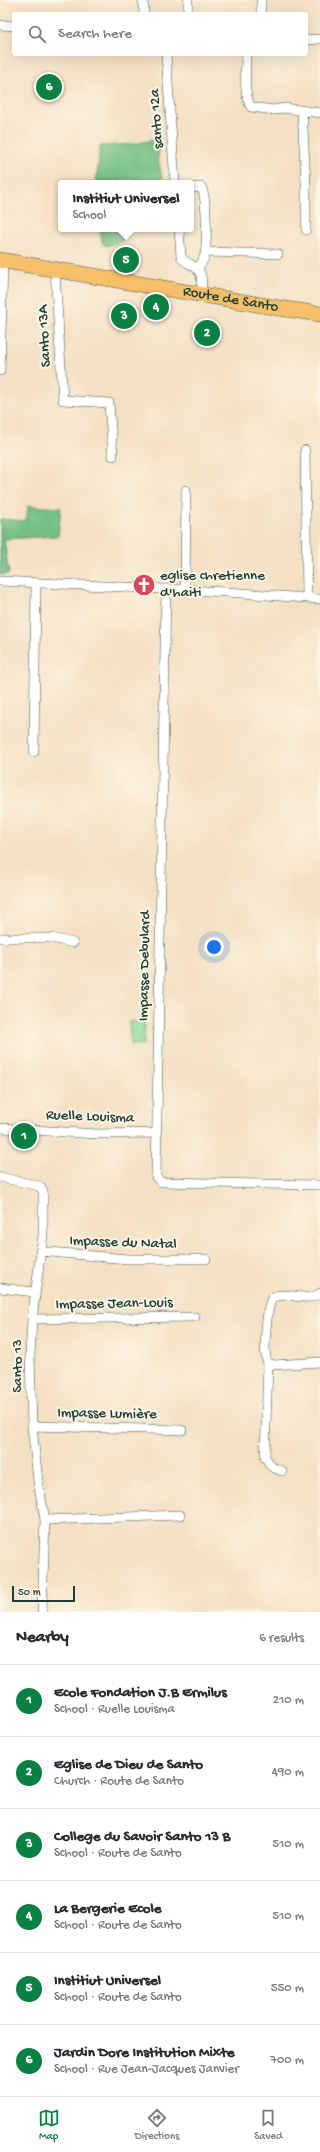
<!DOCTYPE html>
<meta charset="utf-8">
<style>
:root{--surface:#fff;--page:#f2f2f3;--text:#2b2b33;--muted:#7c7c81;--line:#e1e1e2;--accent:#0b8043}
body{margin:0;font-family:"Gochi Hand",sans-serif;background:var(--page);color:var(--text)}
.scale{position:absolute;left:12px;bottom:10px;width:63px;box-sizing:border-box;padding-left:4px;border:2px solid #1f3d34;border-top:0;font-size:11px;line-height:14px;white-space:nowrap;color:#1f3d34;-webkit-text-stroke:3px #fcf5e5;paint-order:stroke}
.you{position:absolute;left:214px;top:947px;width:14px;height:14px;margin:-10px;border:3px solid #fff;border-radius:50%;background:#1a73e8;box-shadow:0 0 0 6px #1a73e833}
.badge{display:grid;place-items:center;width:26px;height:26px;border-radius:50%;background:var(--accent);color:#fff;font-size:13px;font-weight:700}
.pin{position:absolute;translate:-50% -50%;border:2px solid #fff;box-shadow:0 1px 4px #0006}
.popup{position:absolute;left:58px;top:180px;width:136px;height:52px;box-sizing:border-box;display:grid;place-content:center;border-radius:4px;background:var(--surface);filter:drop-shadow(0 1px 3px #0005);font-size:13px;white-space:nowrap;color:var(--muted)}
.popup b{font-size:15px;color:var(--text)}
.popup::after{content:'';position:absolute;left:50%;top:100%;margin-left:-8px;border:8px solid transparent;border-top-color:var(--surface)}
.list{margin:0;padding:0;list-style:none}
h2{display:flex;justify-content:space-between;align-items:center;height:52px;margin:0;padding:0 16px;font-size:17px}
h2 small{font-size:13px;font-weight:400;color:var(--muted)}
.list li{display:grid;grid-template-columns:26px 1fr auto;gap:12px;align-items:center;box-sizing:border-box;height:72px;padding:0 16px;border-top:1px solid var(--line)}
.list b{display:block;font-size:15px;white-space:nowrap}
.list p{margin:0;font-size:13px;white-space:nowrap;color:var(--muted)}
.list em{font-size:13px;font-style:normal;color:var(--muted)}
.icon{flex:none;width:22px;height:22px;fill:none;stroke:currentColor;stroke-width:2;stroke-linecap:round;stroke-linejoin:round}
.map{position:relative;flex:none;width:320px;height:1612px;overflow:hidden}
.search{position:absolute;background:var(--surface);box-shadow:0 4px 16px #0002;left:12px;right:12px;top:12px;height:44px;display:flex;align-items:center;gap:10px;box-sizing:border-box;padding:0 14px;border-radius:4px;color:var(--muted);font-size:15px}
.sheet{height:484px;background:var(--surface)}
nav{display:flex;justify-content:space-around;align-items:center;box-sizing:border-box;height:56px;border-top:1px solid var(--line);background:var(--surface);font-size:11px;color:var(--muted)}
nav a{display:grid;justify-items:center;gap:2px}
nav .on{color:var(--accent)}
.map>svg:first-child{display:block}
</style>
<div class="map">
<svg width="320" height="1612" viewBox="0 0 320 1612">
<rect width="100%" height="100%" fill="#fcf5e5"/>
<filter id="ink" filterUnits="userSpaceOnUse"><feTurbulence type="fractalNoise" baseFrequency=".025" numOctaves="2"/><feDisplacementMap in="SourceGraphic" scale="8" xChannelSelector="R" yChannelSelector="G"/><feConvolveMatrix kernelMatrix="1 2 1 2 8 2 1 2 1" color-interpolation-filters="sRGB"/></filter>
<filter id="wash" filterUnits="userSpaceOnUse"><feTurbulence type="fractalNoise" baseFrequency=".012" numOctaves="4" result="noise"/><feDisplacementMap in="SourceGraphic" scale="16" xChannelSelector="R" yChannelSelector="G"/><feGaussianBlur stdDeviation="0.9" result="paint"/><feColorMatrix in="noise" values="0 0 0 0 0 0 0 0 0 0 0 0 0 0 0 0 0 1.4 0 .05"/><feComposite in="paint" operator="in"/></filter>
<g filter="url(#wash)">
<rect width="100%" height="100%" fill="#f4e0c3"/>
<path fill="#90e09f" stroke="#588e6a" d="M129,1021L144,1023V1044L131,1045Z"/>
<path fill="#74be86" stroke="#4a7e5d" d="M160,138L158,159L163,183H139L137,179L120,180V183H96L100,146L135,144Z
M100,229H126L127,234L121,242L105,246L102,242Z
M28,506L61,508L58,536L4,539L9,574L0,575V519L26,521Z"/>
</g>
<g filter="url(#ink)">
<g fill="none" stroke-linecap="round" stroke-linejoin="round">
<g stroke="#3f5549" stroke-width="10">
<path id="street" d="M143,0L144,14
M188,14V0
M261,14V0
M0,25L14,26
M306,40L320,39
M166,54L175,183
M246,54C246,70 243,93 251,107L274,110L285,108L320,113
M302,110L306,184V230
M191,188L201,187C207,196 208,246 204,258C203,261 200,265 198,268
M179,229L181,256C183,261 186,262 190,264C205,272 201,280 202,294
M206,252L278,254
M55,271L63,400L109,403L113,456
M0,371L3,260
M305,450L307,598
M0,581L227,592L320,599
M166,589L156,1177L161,1182L320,1185
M185,590L186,490
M34,752L36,583
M0,938H52L73,943
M0,1128L97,1134L156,1133
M0,1177L39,1186L43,1191V1235L32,1319L30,1356L32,1426L38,1481L45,1520L42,1612
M40,1251L127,1259H206
M0,1288L35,1292
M320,1293C307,1304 283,1289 272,1298C267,1308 262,1354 268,1363L274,1365L320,1362
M32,1319L195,1317
M268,1363L265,1457L272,1467L282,1471
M32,1426L182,1430
M45,1520L180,1515"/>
</g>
<g stroke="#3f5549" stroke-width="16">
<g id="primary">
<path id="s1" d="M0,260L279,308L320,314"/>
</g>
</g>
<use href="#street" stroke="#fff" stroke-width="9"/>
<use href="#primary" stroke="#f6c06b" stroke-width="15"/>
</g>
</g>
<defs>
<g id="church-disc" transform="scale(1.15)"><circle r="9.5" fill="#d1495b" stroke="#fcf5e5"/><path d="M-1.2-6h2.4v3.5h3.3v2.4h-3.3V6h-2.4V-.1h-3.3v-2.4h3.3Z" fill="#fff"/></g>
</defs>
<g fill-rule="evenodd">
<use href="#church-disc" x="144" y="585"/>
</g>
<g text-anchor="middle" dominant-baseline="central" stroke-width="4" stroke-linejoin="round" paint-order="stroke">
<g font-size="15" fill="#1f3d34" stroke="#fcf5e5">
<text transform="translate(157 119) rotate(-94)">santo 12a</text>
<text stroke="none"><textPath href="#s1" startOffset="234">Route de Santo</textPath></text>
<text transform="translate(45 336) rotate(-93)">Santo 13A</text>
<text transform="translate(145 966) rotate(-89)">Impasse Debulard</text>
<text transform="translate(90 1117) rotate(2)">Ruelle Louisma</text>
<text transform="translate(123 1243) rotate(2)">Impasse du Natal</text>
<text transform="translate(114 1304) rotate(-1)">Impasse Jean-Louis</text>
<text transform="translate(18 1366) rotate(-90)">Santo 13</text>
<text transform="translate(107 1414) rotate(1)">Impasse Lumière</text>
</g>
<g font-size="15" fill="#1f3d34" stroke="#fcf5e5" text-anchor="start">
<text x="160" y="576">eglise chretienne<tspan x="160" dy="17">d'haiti</tspan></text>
</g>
</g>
</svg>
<div class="scale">50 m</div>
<div class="you"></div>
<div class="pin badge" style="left:24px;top:1136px">1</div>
<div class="pin badge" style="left:207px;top:333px">2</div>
<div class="pin badge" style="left:124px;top:316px">3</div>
<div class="pin badge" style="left:156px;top:307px">4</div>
<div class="pin badge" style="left:126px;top:260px">5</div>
<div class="popup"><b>Institiut Universel</b>School</div>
<div class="pin badge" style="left:49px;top:87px">6</div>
<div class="search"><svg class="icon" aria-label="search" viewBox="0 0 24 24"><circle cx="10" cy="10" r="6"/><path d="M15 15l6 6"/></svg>Search here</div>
</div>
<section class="sheet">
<h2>Nearby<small>6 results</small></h2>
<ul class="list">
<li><span class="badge">1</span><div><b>Ecole Fondation J.B Ermilus</b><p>School · Ruelle Louisma</p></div><em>210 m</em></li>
<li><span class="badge">2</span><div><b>Eglise de Dieu de Santo</b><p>Church · Route de Santo</p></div><em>490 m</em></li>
<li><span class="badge">3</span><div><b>College du Savoir Santo 13 B</b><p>School · Route de Santo</p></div><em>510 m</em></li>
<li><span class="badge">4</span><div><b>La Bergerie Ecole</b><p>School · Route de Santo</p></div><em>510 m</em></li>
<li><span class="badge">5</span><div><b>Institiut Universel</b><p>School · Route de Santo</p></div><em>550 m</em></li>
<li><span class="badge">6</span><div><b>Jardin Dore Institution Mixte</b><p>School · Rue Jean-Jacques Janvier</p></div><em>700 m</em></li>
</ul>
</section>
<nav>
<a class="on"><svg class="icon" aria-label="map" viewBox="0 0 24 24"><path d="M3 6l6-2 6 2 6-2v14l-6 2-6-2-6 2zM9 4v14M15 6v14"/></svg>Map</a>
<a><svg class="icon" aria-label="directions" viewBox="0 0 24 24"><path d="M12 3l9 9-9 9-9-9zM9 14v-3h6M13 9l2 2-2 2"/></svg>Directions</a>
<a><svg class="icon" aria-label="saved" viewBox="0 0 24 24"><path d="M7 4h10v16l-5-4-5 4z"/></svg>Saved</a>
</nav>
